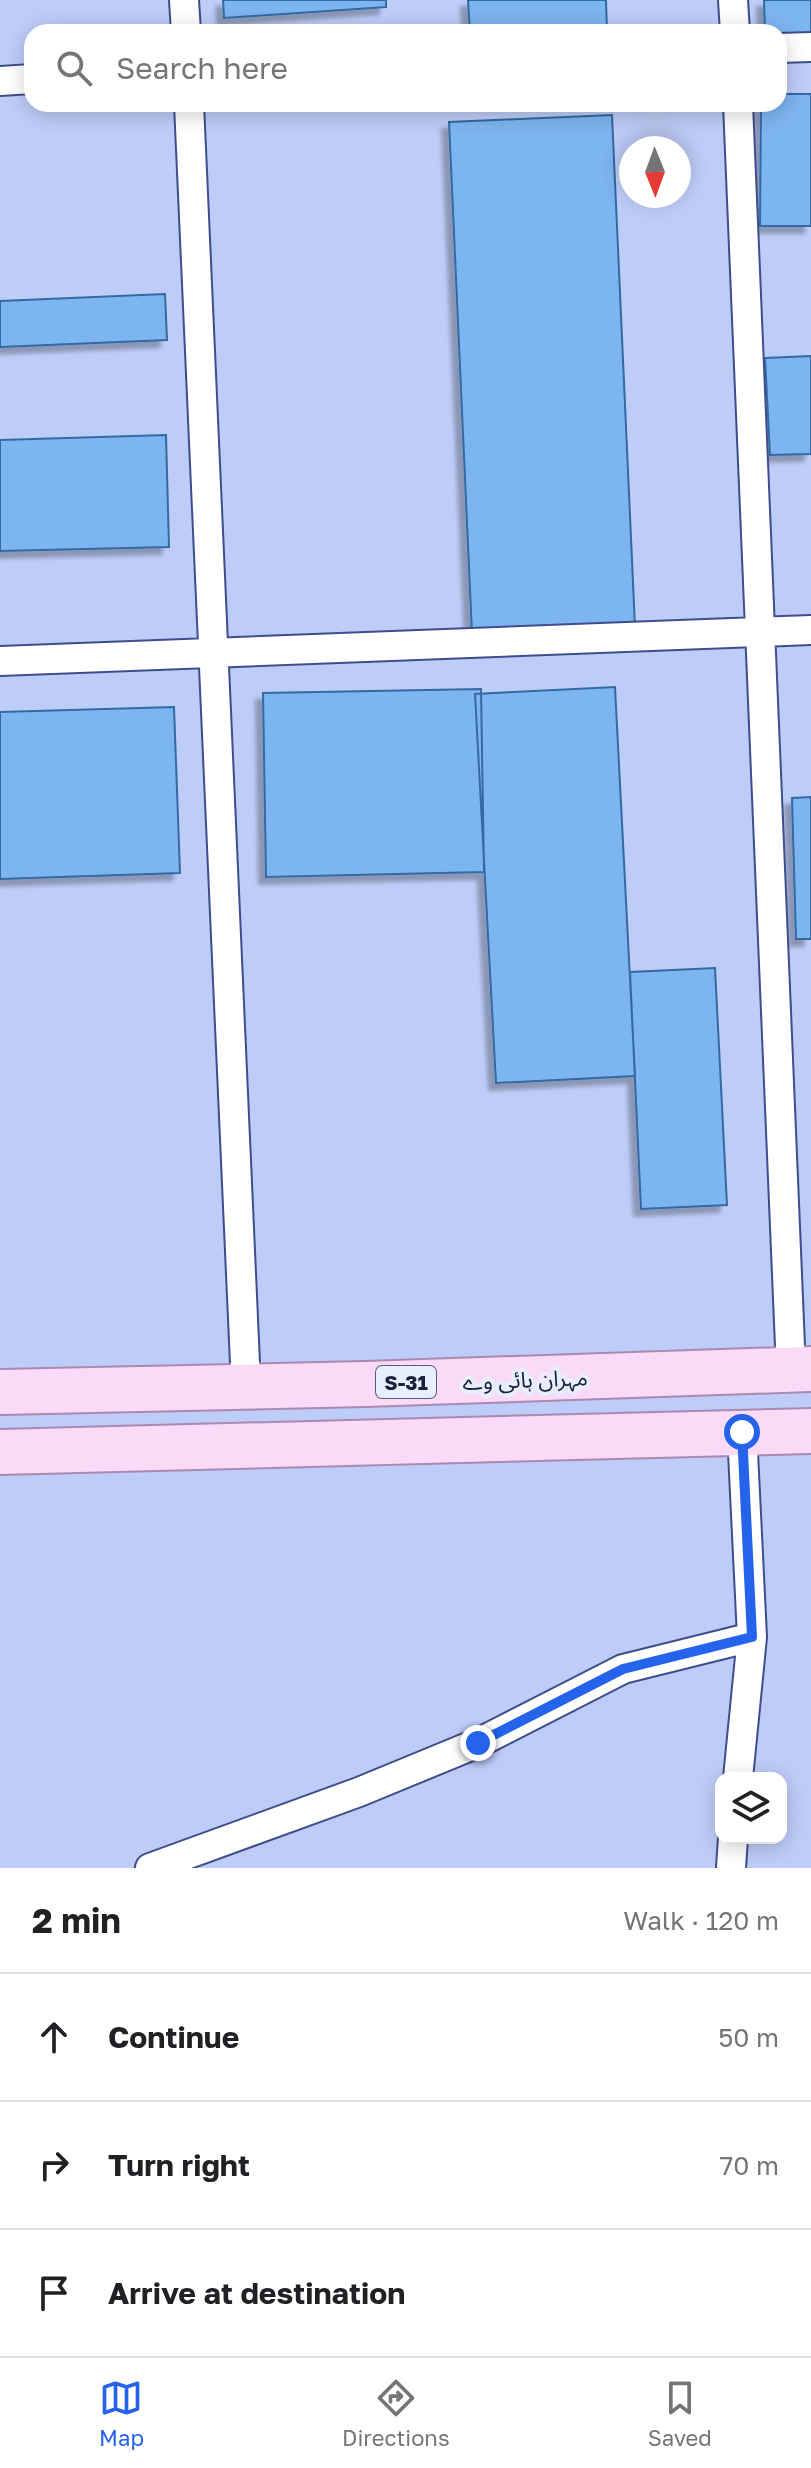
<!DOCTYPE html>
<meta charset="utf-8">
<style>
:root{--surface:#fff;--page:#f6f6f6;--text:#202124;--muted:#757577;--line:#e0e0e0;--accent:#2563eb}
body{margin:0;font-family:"Golos Text","Noto Sans Arabic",sans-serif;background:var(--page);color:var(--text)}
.controls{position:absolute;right:24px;bottom:24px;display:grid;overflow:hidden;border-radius:16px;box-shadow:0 4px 20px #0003}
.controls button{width:72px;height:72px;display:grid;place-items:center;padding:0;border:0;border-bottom:2px solid var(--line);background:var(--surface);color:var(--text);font:40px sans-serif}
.compass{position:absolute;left:619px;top:136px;width:72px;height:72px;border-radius:50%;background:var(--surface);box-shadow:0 4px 20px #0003;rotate:179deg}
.stop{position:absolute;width:24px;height:24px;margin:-18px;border:6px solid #2563eb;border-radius:50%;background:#fff}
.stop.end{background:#2563eb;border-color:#fff;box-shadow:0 2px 8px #0008}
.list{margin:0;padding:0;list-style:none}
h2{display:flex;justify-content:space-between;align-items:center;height:104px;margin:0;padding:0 32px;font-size:34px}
h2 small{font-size:26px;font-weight:400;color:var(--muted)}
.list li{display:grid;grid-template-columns:52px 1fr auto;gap:24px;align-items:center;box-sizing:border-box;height:128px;padding:0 32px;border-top:2px solid var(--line)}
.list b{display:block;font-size:30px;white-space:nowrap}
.list em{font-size:26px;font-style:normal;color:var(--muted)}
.icon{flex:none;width:44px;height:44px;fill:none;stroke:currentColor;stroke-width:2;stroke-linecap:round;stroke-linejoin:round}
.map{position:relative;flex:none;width:811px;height:1868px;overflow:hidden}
.search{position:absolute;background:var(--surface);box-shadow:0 4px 20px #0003;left:24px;right:24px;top:24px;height:88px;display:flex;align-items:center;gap:20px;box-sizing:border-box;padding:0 28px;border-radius:24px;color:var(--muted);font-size:30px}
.sheet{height:488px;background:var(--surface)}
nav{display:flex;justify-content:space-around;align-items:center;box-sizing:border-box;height:112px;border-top:2px solid var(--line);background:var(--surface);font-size:22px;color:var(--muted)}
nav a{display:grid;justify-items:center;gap:4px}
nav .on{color:var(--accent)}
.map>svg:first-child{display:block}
</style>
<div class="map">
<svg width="811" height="1868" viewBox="0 0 811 1868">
<defs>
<filter id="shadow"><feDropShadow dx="-7" dy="7" stdDeviation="2" flood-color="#0004"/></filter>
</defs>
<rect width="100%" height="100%" fill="#becdf8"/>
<path fill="#7db5f1" stroke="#336aa1" stroke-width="2" filter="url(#shadow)" d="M223,0H386V7L224,18Z
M468,0H606L607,32H470Z
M764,0H811V50L779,51V32H765Z
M779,94H811V226H760L761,104H779Z
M612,115L635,627L472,634L449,122Z
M165,294L167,340L0,347V301Z
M811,356V454L770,455L765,358Z
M166,435L169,547L0,551V440Z
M615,687L635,1076L496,1083L475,694Z
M481,689L484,872L266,877L263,693Z
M174,707L180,873L0,879V712Z
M811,797V939H796L792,798Z
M715,968L727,1205L641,1209L630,972Z"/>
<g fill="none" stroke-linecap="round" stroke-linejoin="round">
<g stroke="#3e4d8c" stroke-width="32">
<path id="street" d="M184,0L186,32
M733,0L735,32
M779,48L811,47
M0,81L32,79
M189,104L246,1386
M738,104L791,1370
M0,661L811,630
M738,1778L752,1637L742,1432
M150,1868L359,1792L478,1743L623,1669L752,1637
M731,1868L733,1838"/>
</g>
<g stroke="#aa89b1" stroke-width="48">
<path id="primary" d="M0,1392L365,1384L811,1369
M0,1452L811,1431"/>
</g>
<use href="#street" stroke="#fff" stroke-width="28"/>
<use href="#primary" stroke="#fadaf6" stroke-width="44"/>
</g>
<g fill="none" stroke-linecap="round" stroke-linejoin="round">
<path stroke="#2563eb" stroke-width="10" d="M478,1743L623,1669L752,1637L742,1432"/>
</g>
<g text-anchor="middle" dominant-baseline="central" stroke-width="8" stroke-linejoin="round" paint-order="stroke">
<rect fill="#e9eefe" stroke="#585e77" stroke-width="2" x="376" y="1366" width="60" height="32" rx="6"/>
<g font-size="20" font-weight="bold" fill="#1a213d">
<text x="406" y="1382">S-31</text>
</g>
<g font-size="22" fill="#1a213d" stroke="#e9eefe">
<text transform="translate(525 1379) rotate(-2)">مہران ہائی وے</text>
</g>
</g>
</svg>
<div class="controls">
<button><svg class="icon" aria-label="layers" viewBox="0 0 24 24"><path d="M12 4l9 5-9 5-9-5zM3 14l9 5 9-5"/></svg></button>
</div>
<svg class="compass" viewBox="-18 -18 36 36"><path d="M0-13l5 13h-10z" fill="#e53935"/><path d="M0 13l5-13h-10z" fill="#757577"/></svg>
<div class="stop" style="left:742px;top:1432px"></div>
<div class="stop end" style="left:478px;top:1743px"></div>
<div class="search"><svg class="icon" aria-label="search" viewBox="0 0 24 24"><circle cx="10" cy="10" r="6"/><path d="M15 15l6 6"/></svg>Search here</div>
</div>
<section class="sheet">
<h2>2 min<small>Walk · 120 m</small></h2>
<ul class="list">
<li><svg class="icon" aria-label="ahead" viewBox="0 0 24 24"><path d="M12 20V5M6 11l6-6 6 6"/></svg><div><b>Continue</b></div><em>50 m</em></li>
<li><svg class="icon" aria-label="right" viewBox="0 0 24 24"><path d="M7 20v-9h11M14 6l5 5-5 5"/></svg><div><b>Turn right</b></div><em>70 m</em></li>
<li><svg class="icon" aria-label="arrive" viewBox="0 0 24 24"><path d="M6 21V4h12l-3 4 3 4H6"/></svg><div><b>Arrive at destination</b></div></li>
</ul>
</section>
<nav>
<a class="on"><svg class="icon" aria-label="map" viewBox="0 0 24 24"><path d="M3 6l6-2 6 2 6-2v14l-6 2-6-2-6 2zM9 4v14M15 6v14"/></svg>Map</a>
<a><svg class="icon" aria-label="directions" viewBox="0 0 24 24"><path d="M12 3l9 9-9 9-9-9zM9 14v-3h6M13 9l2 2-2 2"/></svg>Directions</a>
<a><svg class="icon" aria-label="saved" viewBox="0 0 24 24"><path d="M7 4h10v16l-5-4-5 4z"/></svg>Saved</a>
</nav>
